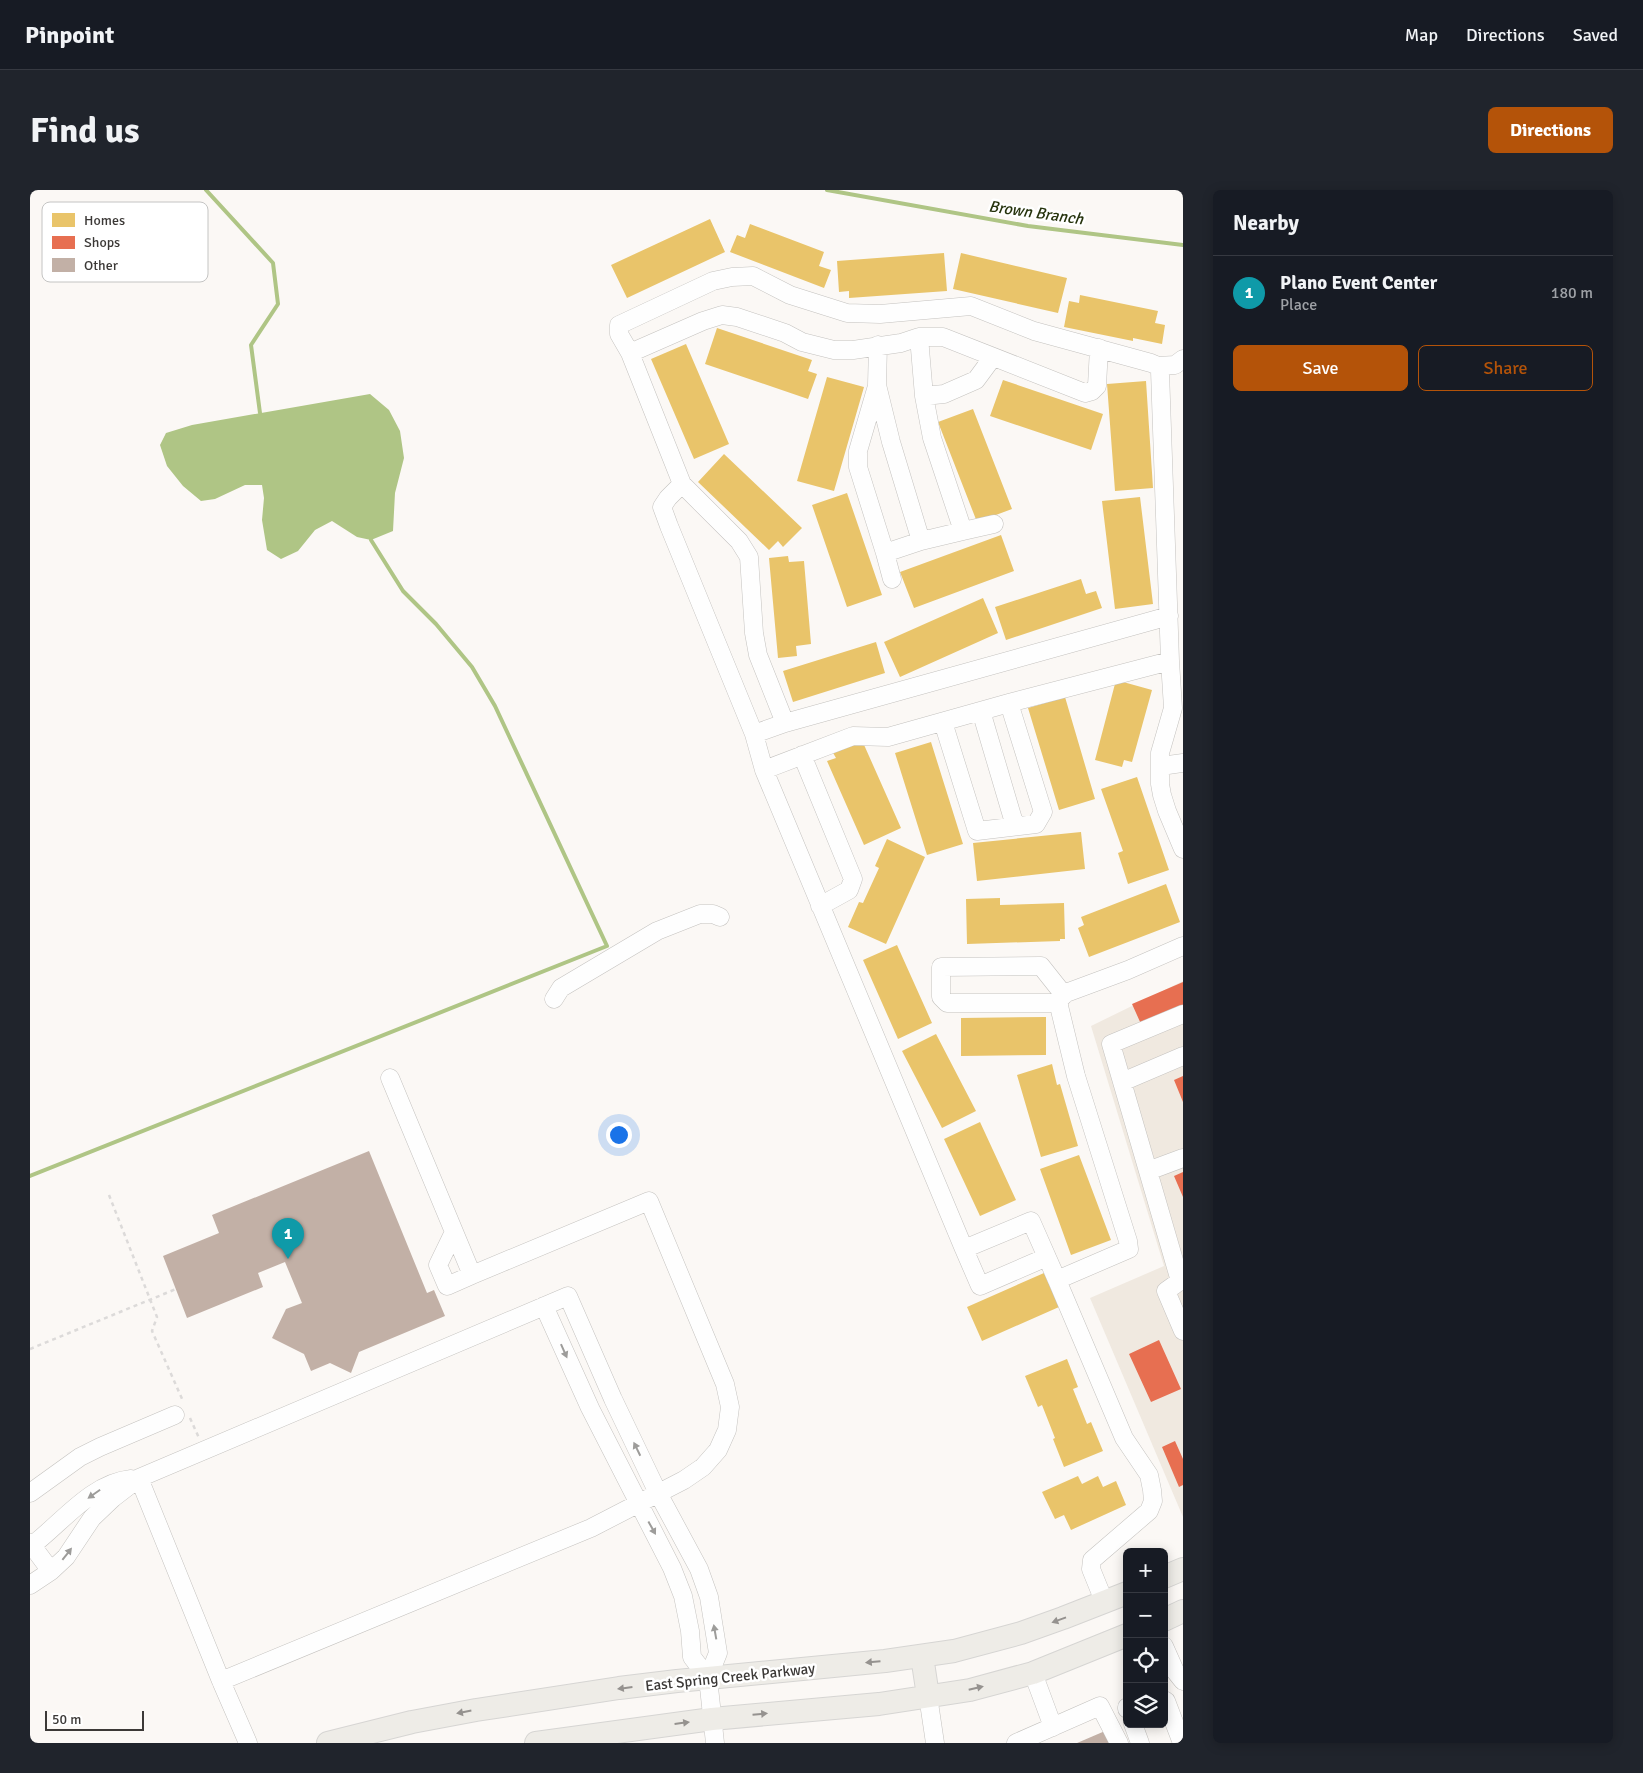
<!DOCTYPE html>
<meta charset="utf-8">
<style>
:root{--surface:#171b24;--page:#20242c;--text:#f1f3f6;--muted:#9ea1a6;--line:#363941;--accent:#b45309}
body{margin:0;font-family:Signika,sans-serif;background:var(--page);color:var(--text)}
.controls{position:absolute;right:15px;bottom:15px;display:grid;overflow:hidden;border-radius:8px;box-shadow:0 2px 12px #0003}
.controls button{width:45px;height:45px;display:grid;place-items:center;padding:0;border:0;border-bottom:1px solid var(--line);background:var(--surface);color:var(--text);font:25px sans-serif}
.scale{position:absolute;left:15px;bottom:12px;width:99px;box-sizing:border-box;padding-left:5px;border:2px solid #3c3937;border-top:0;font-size:14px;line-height:18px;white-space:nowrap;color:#3c3937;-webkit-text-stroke:4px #fff;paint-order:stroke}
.you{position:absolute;left:588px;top:944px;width:18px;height:18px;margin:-12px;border:4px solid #fff;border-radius:50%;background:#1a73e8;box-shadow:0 0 0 8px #1a73e833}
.badge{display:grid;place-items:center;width:32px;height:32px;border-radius:50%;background:var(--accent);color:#fff;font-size:16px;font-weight:700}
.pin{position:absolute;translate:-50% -41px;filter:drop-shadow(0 1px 2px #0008)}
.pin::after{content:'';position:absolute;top:26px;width:18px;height:15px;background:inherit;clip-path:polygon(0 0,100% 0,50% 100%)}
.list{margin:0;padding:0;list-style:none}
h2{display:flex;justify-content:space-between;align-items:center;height:65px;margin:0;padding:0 20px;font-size:21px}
h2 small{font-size:16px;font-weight:400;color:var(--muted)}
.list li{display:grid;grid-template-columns:32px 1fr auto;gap:15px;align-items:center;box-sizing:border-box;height:75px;padding:0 20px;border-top:1px solid var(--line)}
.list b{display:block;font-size:19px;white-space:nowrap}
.list p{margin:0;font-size:16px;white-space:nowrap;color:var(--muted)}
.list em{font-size:16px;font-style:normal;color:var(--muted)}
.actions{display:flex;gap:10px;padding:15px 20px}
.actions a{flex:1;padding:11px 0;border:1px solid var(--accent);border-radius:8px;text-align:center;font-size:18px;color:var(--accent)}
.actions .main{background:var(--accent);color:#fff}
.icon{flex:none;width:28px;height:28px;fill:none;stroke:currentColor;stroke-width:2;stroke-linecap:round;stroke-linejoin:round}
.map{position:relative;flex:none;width:1153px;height:1553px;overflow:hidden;border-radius:8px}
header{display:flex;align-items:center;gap:30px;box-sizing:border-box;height:70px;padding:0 25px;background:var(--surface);border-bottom:1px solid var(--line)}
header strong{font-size:24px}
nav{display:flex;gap:28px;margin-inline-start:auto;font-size:18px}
.intro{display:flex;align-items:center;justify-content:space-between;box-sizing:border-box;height:120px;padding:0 30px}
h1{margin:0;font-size:35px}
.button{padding:12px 22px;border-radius:8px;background:var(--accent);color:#fff;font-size:18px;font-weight:700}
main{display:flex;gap:30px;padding:0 30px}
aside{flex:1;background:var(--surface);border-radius:8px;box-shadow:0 2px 12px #0003}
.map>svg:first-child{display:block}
</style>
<header>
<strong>Pinpoint</strong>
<nav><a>Map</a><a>Directions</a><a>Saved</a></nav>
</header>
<div class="intro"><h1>Find us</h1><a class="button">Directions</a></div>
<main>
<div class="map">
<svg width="1153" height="1553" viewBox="0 0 1153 1553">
<rect width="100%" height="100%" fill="#fbf8f5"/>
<path fill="#f0e9e0" d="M1153,791V1327L1060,1108L1134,1076L1061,836Z"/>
<path fill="#afc585" d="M340,204L359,220L370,241L374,268L365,303L363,341L341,350L327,347L302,331L285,340L268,361L251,369L237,360L232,330L234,308L232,295H215L185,309L171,311L153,296L137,276L130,255L136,243L162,235Z"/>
<path fill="#e9c46a" d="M680,29L695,62L597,108L581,75Z
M720,34L794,62L789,76L801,80L794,98L700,62L707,45L715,48Z
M914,63L917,101L819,108V101L809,102L807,71Z
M931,63L1037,88L1028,123L923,99Z
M1050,105L1128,121L1125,133L1135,135L1132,154L1103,148V151L1034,137L1039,111L1049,113Z
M687,138L782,170L778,181L787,184L778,209L675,174Z
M656,154L699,254L664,269L621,169Z
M797,187L834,197L804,301L767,291Z
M973,190L1073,224L1061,260L960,226Z
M1116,191L1123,298L1085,301L1077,194Z
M943,219L982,319L947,332L908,232Z
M694,264L772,338L753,357L748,351L739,360L668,292Z
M817,303L852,405L817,417L782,315Z
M1110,307L1123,414L1085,419L1072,311Z
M971,345L984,381L884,418L870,382Z
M758,366L759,372L774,371L781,454L766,456L767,466L748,468L739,368Z
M1051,389L1056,404L1066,401L1072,418L976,450L965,417Z
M953,408L968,443L870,487L854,452Z
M846,452L855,483L763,512L753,481Z
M1086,490L1122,500L1102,572L1094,570L1092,577L1065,570Z
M1035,507L1065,609L1029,620L998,518Z
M831,548L871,638L834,655L797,571L806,568L802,561Z
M901,552L933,654L897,665L865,563Z
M1107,587L1139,680L1098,694L1088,663L1093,661L1071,599Z
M1051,642L1055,679L947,691L943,653Z
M857,649L895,667L856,754L818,737L829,712L833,713L849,678L845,676Z
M1136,694L1150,732L1059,767L1048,738L1054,735L1051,727Z
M970,708V715L1034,713L1035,749H1030V751L937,754L936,709Z
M867,755L902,833L868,849L833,770Z
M1016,827V865L931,866V828Z
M906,844L946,921L912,938L872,861Z
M1022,874L1027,895L1030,894L1048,956L1011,967L987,885Z
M950,932L986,1010L950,1026L914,949Z
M1049,965L1081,1050L1041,1065L1010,979Z
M1014,1083L1029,1117L952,1151L937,1117Z
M1037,1169L1048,1197L1043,1199L1057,1234L1061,1232L1073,1261L1034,1277L1023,1249L1025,1248L1012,1215L1008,1217L995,1186Z
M1048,1286L1052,1294L1068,1286L1073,1297L1086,1291L1096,1315L1041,1340L1034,1325L1025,1329L1012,1302Z"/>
<path fill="#e76f51" d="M1153,792V815L1111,834L1102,814Z
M1153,886V912L1144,890Z
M1153,982V1007L1144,986Z
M1129,1150L1151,1199L1121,1212L1099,1164Z
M1145,1251L1153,1269V1295L1149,1297L1132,1257Z"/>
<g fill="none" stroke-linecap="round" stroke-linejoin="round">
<path stroke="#afc585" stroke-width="4" d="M176,0L243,73L248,114L221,155L230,223
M797,0L998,36L1153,55
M0,986L577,756L465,516L442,477L406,434L373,401L341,350"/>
</g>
<path fill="#c2b0a6" d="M339,961L397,1103L404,1100L415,1126L329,1162L321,1183L300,1173L281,1181L274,1164L242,1148L256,1119L272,1113L255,1072L228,1083L233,1097L157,1128L133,1066L189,1043L182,1025Z
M1075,1541L1080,1553H1047Z"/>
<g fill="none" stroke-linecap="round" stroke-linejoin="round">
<g stroke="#c4c2bf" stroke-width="19">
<path id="minor" d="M848,155L847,195L861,252L891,351L933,341L902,248L894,206L889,147
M600,163L673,131L692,125L707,127L755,143L772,152L804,160H823L871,153L889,147H913L1055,203L1062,201L1067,196L1069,158
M1128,176L1145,175L1153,169
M847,196L828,261V277L855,363L891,351
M894,206L914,204L946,190L963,167
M652,294L638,308L632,317L639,336L724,544L734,580L934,1059L1001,1031L1027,1090L1099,1059L1098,1051L1046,886L1029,816V810L1036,803L1098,780L1153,756
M933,341L964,334
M855,363L862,389
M951,521L985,636
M913,532L947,641L1006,634L1013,622L979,513
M755,533L728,465L724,443L719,367L709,351L652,294L600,163L589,144V135L683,91L702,87L723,86L760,105L817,123L850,124L941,116L1004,141L1121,173L1128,176L1130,181L1140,471L1143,518L1130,563V594L1132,605L1137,621L1153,659
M724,544L755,533L1139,426
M772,565L823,689L819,700L790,716
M1131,576L1153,573
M734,580L823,546L858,547L979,513L1140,471
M524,809L531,798L627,741L670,724H683L690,727
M1029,813H917L911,807V777L1011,776L1034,805
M1153,824L1081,854L1150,1091L1136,1101L1153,1141
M1092,892L1153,866
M1118,981L1153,968
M424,1042L408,1075L417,1096L442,1085
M934,1059L950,1096L1017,1067
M1027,1090L1094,1248L1119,1285L1122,1300L1123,1311L1119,1321L1062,1370L1061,1379L1074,1411
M514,1116L560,1218L642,1378L653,1406L660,1441L662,1467L678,1488
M109,1288L191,1491L218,1553
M0,1303L50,1267L70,1257L145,1225
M0,1353L21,1381
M0,1357C31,1334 61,1293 101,1289
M0,1395L21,1381L36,1367L62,1328L83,1308L109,1288L538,1106L583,1209L628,1303L669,1379L679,1407L688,1463L678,1488L685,1553
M1134,1456L1145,1481L1153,1491
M1003,1483L1023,1537
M191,1491L561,1338L654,1290L673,1277L688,1260L697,1240L700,1217L695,1194L619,1011L442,1085L360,888
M898,1506L905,1553
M1134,1510L1136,1511L1152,1553
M1097,1517V1519
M1103,1534L1110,1553
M986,1553L1070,1516L1089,1553"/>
</g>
<g stroke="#d6d5d3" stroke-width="24">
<path id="major" d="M1134,1387L1153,1379
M1134,1430L1153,1421
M892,1466L898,1506
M298,1553L382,1532L446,1520L589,1498L647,1491L855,1471L924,1461L991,1443L1033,1428L1097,1403
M506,1553L682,1529L849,1514L940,1500L1003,1483L1097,1445"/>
</g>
<path stroke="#dcdad9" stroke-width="2.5" stroke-dasharray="4 4" stroke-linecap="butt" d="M79,1005L127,1127L122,1141L153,1211
M0,1159L146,1099
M160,1228L169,1248"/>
<use href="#minor" stroke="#fefefe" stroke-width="18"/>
<use href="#major" stroke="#eeece7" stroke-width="22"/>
</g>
<defs><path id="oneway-solid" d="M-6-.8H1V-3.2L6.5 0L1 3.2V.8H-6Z" transform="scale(1.25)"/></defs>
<g fill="#9d9c9a">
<use href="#oneway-solid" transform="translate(534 1161) rotate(66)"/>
<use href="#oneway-solid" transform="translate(607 1259) rotate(-116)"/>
<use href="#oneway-solid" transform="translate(64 1304) rotate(145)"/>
<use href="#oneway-solid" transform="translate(622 1338) rotate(61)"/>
<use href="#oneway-solid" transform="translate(37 1364) rotate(-52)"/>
<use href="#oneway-solid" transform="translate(685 1442) rotate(-100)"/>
</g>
<g fill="#95928f">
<use href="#oneway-solid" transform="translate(1029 1430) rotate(160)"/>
<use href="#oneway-solid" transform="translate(843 1472) rotate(175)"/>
<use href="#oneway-solid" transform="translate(595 1498) rotate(173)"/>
<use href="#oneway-solid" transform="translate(946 1498) rotate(-13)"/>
<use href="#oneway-solid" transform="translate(434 1522) rotate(169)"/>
<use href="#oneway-solid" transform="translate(730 1524) rotate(-5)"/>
<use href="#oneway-solid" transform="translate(652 1533) rotate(-7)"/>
</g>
<g text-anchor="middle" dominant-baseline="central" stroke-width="5" stroke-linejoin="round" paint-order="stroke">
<g font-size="15" fill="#3c3937" stroke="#fff">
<text transform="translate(700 1487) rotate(-6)">East Spring Creek Parkway</text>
</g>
<g font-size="16" font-style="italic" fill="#26330d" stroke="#fff">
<text transform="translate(1006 23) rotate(8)">Brown Branch</text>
</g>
</g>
<rect x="12" y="12" width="166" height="80" rx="8" fill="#fff" stroke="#c4c4c3" stroke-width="1"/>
<rect x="22" y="23" width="23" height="14" fill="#e9c46a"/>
<rect x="22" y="46" width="23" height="13" fill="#e76f51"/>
<rect x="22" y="68" width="23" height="14" fill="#c2b0a6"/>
<g font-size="14" fill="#3c3937">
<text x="54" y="35">Homes</text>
<text x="54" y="57">Shops</text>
<text x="54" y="80">Other</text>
</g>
</svg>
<div class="controls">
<button>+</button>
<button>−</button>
<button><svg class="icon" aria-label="locate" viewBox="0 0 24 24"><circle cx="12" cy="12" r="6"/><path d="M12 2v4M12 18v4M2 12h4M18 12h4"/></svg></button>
<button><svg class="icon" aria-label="layers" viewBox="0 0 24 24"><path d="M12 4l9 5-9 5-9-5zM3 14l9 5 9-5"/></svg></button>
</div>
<div class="scale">50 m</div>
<div class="you"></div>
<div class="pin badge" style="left:258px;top:1069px;background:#0f9aa8">1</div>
</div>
<aside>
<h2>Nearby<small></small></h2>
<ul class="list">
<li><span class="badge" style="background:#0f9aa8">1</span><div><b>Plano Event Center</b><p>Place</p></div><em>180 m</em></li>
</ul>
<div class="actions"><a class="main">Save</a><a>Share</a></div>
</aside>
</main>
